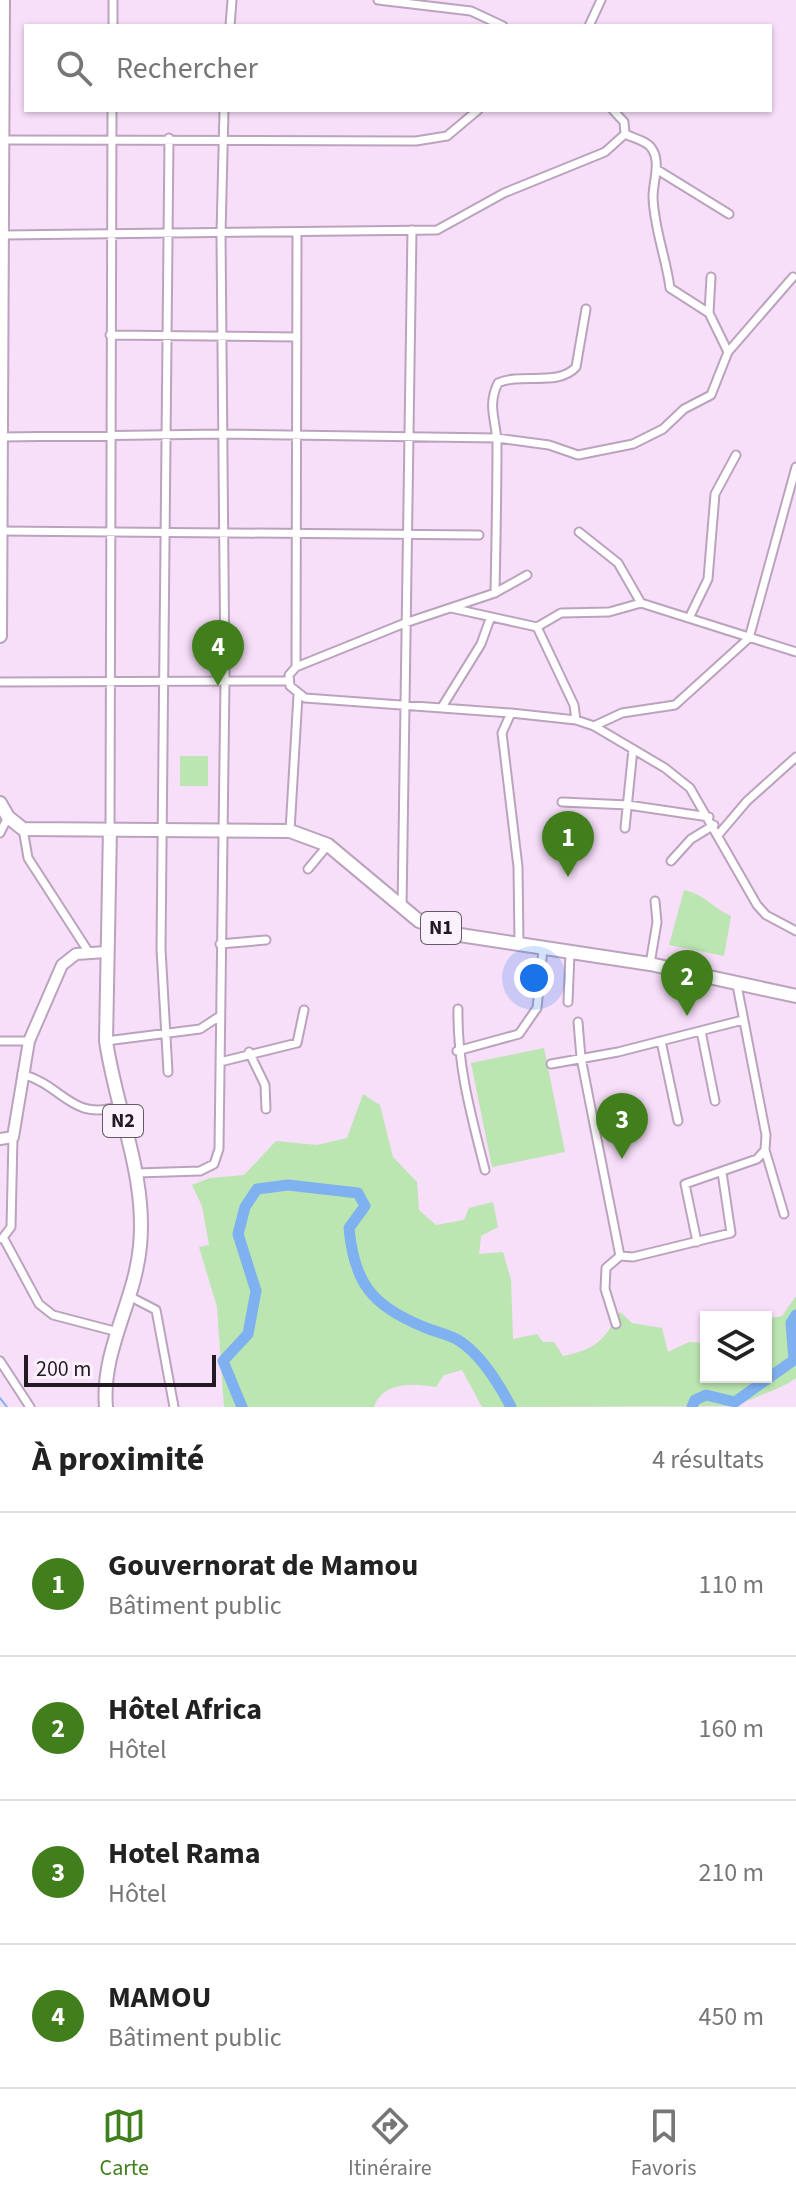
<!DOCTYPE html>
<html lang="fr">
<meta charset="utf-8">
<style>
:root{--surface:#fff;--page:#f6f6f6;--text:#222;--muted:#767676;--line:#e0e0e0;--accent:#417f1d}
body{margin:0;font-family:"Source Sans 3",sans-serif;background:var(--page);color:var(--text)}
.controls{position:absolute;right:24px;bottom:24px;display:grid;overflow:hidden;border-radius:0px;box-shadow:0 2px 6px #0004}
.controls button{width:72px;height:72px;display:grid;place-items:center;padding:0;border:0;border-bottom:2px solid var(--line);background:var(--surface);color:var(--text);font:40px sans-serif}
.scale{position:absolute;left:24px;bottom:20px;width:192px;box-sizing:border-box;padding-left:8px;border:4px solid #221923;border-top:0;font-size:22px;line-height:28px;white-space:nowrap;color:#221923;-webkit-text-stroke:6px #fbf1fc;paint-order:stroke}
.you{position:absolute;left:534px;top:978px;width:28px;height:28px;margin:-20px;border:6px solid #fff;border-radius:50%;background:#1a73e8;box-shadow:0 0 0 12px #1a73e833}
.badge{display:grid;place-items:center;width:52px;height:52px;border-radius:50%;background:var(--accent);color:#fff;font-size:26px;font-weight:700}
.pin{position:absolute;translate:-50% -66px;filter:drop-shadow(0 2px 4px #0008)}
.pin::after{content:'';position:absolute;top:42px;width:28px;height:24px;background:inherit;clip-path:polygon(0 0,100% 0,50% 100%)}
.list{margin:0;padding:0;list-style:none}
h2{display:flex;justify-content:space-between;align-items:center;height:104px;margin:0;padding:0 32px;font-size:34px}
h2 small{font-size:26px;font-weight:400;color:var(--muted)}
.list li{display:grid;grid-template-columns:52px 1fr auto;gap:24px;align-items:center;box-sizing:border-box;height:144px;padding:0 32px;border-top:2px solid var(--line)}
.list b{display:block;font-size:30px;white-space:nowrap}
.list p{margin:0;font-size:26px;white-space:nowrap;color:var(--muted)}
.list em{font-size:26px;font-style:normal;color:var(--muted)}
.icon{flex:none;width:44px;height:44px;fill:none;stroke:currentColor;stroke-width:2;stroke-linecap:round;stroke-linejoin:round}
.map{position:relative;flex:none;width:796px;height:1407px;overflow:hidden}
.search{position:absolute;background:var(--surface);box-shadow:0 2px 6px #0004;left:24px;right:24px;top:24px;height:88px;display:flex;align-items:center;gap:20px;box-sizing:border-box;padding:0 28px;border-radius:0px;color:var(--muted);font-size:30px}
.sheet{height:680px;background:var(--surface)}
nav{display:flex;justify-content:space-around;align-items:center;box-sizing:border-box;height:112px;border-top:2px solid var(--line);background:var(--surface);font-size:22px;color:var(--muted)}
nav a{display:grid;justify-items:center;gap:4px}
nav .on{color:var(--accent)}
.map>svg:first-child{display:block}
</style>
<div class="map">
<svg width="796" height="1407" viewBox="0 0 796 1407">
<rect width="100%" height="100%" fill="#f7def9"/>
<path fill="#bbe5b1" d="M180,756H208V786H180Z
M684,890C706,895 711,907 731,916L724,956L669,945Z
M544,1048L565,1152L492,1167L471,1063Z
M363,1094L380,1105L393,1157L417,1182L419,1210L436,1225L464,1220L469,1208L493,1202L498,1227L481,1236L479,1254L503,1252L511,1280L513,1339L537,1334L543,1342H554L563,1356C597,1349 603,1341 620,1312L632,1323L662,1328L668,1352L689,1342L706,1343V1377H766V1319L782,1316L796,1296V1378C778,1391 757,1395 737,1406L482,1407L462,1370L444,1375L436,1387C415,1383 382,1381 374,1407H224L217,1307L199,1247L209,1245L202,1206L192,1185L210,1178L244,1175L276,1141L317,1145L347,1138Z"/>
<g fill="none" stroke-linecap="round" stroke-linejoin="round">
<path stroke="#7fb1f0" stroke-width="2" d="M0,1398L7,1407"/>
<path stroke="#7fb1f0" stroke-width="11" d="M242,1407L223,1361L248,1334L256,1291L238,1234L245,1207L257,1189L288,1185L358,1193L365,1206L349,1228C354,1283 372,1306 424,1327C435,1332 448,1334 458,1340C481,1354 499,1384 511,1407
M692,1407L695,1400L706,1395L735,1402L794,1360L791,1323L796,1315"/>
<g stroke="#bba3bd" stroke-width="11">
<path id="street" d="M378,0L471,11L503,26
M113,26V0
M230,26L232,0
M589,26L601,0
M625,134C633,138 648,141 652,149C661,162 653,182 653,197C654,229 666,257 670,288L709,313
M5,140L416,141L447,136L478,110
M656,169L729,214
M4,235L437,230L504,193L605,152L625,134L624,122L613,110
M711,277L709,313L728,352
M110,335L297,337
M2,437L223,434L497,438L549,445L578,455L633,444L663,429L684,409L711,395L728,352L793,277
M0,531L479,535
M579,532L618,563L641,603L796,652
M527,575L495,593L405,623L296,667L289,675L290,686L305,698L511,713L576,720L594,726L665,768L690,788L757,905L766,915L796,931
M495,593C496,543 497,493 497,443C496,419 487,406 498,383C522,372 558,387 576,367L586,309
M451,608L537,627L574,705L576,720
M690,616L708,579L715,494L736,455
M537,627L561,613L609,612L641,603
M296,667L297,232
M0,682L289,681
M442,707L481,644L490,619
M511,713L502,733L518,867L519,944
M594,726L622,713L675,705L749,638L796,467
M562,802L628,805L709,817
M625,828L633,749
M23,829L28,858L88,951
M110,829L112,110
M290,831L298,695
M0,833L8,817
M719,834L747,801L796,757
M671,861L691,839L714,825
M308,869L328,845
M402,908L412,230
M220,944L266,940
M650,964L657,922L655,901
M568,1002L570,953
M458,1009C457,1065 471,1115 485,1170
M578,1022L581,1058L620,1256
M701,1031L715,1101
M0,1041H29
M106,1041L200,1029L220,1016
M661,1041L678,1121
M457,1051L519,1034L537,1008L543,949
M249,1052L265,1085L266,1109
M220,1062L297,1043L304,1010
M551,1064L618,1052L743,1020
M168,1072L161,949L169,138
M22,1074C64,1086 72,1122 119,1106
M765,1150L784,1214
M137,1173L200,1171L214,1164L219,1149L225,681L221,234L224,110
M2,1239L11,1227L13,1137
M4,1239L39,1304L53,1315L118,1332
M697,1242L685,1184L757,1159L765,1150L766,1135L737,985
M129,1296L156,1310L174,1407
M616,1324L605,1289L606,1268L620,1256L633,1257L731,1233L722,1172
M0,1361L30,1407"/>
</g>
<g stroke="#bba3bd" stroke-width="14">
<path id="secondary" d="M0,1139L13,1137L29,1041L62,965L76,954L106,952"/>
</g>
<g stroke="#bba3bd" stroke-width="16">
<path id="highway" d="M0,636L3,0
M0,803L8,817L23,829L290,831L328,845L419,921L460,935L650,964L796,996
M106,1407C101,1350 135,1302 140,1246C147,1176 116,1110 106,1041L110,829"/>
</g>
<use href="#street" stroke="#fff" stroke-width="7"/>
<use href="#secondary" stroke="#fff" stroke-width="10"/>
<use href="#highway" stroke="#fff" stroke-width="12"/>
</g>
<g text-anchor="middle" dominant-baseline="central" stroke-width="8" stroke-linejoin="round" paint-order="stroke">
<g fill="#fbf1fc" stroke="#635a64" stroke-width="2">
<rect x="421" y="912" width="40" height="32" rx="6"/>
<rect x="103" y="1105" width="40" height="32" rx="6"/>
</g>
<g font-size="20" font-weight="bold" fill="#221923">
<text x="441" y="928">N1</text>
<text x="123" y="1121">N2</text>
</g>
</g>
</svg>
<div class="controls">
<button><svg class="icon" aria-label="layers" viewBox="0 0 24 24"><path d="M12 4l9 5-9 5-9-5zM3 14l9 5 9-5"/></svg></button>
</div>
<div class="scale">200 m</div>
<div class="you"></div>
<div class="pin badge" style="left:568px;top:877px">1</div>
<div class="pin badge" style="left:687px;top:1016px">2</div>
<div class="pin badge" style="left:622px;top:1159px">3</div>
<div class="pin badge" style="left:218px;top:686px">4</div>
<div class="search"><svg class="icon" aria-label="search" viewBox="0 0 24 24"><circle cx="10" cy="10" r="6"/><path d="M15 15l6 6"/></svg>Rechercher</div>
</div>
<section class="sheet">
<h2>À proximité<small>4 résultats</small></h2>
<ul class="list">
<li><span class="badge">1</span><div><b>Gouvernorat de Mamou</b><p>Bâtiment public</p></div><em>110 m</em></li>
<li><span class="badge">2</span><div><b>Hôtel Africa</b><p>Hôtel</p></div><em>160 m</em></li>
<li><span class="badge">3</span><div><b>Hotel Rama</b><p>Hôtel</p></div><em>210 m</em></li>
<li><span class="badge">4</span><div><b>MAMOU</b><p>Bâtiment public</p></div><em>450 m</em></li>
</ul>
</section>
<nav>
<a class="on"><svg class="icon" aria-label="map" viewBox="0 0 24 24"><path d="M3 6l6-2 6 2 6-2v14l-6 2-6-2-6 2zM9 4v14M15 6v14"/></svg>Carte</a>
<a><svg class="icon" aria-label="directions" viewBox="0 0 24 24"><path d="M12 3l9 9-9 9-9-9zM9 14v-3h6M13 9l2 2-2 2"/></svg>Itinéraire</a>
<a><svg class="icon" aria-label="saved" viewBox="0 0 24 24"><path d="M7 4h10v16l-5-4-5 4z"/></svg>Favoris</a>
</nav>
